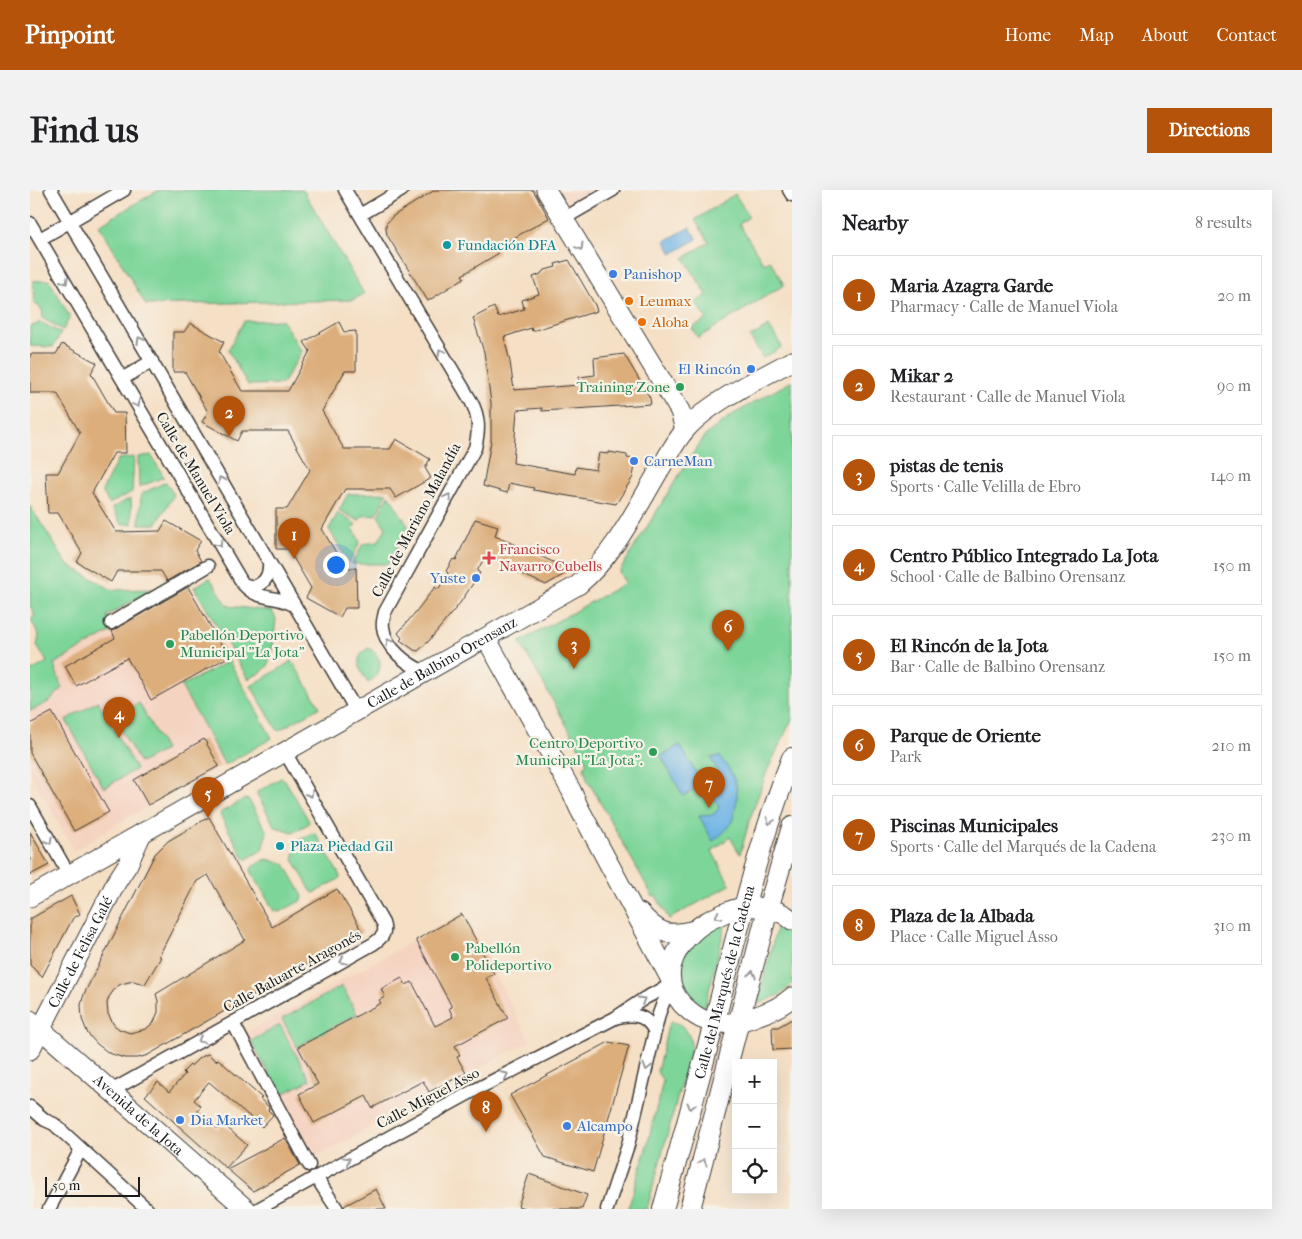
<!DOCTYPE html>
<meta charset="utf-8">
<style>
:root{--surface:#fff;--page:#f2f2f2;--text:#202124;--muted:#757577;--line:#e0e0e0;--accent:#b45309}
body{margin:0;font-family:"IM FELL French Canon",serif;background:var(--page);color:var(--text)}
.controls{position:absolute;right:15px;bottom:15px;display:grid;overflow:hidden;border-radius:0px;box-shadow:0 5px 20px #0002}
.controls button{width:45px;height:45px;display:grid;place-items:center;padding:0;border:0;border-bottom:1px solid var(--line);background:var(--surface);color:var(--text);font:25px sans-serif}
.scale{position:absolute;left:15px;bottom:12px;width:95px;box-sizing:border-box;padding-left:5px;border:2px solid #1c1c1c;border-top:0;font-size:14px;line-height:18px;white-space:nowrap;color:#1c1c1c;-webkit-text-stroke:4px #f7f3e8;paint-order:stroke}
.you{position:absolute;left:305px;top:374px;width:18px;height:18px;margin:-12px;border:4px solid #fff;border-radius:50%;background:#1a73e8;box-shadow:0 0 0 8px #1a73e833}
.badge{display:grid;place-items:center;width:32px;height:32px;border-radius:50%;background:var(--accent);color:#fff;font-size:16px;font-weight:700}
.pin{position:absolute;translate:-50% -41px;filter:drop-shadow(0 1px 2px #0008)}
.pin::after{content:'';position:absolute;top:26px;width:18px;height:15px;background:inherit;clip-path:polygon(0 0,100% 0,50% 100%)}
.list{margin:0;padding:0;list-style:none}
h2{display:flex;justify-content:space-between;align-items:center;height:65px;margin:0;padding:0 20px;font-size:21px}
h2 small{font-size:16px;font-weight:400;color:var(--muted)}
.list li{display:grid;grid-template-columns:32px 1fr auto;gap:15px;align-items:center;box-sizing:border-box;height:80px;margin:0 10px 10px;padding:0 10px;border:1px solid var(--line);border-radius:0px}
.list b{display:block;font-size:19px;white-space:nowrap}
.list p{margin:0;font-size:16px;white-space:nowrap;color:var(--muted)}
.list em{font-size:16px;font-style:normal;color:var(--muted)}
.icon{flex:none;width:28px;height:28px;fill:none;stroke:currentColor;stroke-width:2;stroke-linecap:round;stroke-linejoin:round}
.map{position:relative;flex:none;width:762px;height:1019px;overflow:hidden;border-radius:0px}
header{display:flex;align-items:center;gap:30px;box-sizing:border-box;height:70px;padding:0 25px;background:var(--accent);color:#fff}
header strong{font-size:24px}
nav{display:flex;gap:28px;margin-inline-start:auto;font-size:18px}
.intro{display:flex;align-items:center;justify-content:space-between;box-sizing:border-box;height:120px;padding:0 30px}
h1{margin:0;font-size:35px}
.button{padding:12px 22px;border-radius:0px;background:var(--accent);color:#fff;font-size:18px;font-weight:700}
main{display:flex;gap:30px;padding:0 30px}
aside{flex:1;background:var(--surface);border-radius:0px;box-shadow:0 5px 20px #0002}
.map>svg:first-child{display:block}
</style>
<header>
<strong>Pinpoint</strong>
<nav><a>Home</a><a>Map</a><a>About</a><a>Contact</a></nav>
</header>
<div class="intro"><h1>Find us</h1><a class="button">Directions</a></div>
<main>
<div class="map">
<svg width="762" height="1019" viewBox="0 0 762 1019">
<rect width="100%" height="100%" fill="#f7f3e8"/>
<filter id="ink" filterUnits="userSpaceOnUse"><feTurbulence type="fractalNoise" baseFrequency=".02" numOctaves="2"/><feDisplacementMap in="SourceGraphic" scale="10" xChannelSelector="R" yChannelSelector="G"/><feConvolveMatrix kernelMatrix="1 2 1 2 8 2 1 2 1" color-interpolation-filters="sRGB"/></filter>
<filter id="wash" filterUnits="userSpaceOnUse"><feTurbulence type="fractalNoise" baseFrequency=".0096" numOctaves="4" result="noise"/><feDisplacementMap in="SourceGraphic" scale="20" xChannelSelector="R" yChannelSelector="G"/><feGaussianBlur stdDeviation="1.12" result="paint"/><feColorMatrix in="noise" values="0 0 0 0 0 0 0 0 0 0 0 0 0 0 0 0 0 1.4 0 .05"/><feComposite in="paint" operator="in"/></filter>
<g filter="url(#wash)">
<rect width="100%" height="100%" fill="#f5dfc5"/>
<path fill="#f5d3c1" d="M529,0H572L540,19Z
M82,441L121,510L149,495L194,575L88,633L44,661L0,582V521L17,513L24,474Z
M432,724L500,851L282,969L214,844Z"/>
<path fill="#7dd59a" stroke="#4c785b" d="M129,0H273L334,104L322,110L116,115L69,35Z
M705,4L719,27L709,34L734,74L740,70L754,95L668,148L662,138L677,129L666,112L677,105L654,68L679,52L665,30Z
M19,90L40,127L33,140L12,128C14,121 11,116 4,114L3,91Z
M252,130L272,162L252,194L218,195L198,160L214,131Z
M10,132L31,143L23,157L0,156V136L6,135Z
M739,136L752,157L733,168L720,147Z
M762,191V529L737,581L720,629L710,664L700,647L682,661L700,695L639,729L626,706L623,707L556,587L557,586L554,578L557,572L490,452L595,393L589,382L661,266L676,245L700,226Z
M121,265L134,287L109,297L108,267Z
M104,267L102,302L79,314L72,301L88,269Z
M136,292L144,305L126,334H109L111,304Z
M357,303L346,325L332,326L329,331L309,320L318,304Z
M359,305L378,336L358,374H322L333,354L348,352L356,338L348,326Z
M101,308L102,334H91L82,318Z
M0,316L37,374L82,400L123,399L77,426L84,440L24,474L32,499L17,513L0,521V482L17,472L7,456L9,445L1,430L5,425L0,416Z
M308,323L326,334L323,338L330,352L319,373L299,339Z
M180,388L198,416L242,421L246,429L243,455L238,476L230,483L218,489L164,397Z
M338,458C355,466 353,484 338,493C330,480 322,469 338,458Z
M199,471L242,548L195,575L151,496Z
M262,471L290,517L248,541L221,496Z
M68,511L106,579L74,598L36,530Z
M109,513L135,560L110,573L84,528Z
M251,588L255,590L279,631L278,634L263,642L245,637L227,604V602Z
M215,609L219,610L237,642L232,660L217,669L214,668L190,625L191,622Z
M282,643L286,644L310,686L309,689L284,703L281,701L263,669L268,651Z
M236,669L255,674L273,706L272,710L250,722L244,721L221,681L222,677Z
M696,733L674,820L666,817L652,798L649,790V776L661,752L685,736Z
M749,734L762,745V794L751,804L731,813L729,812V807L747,736Z
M312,796L327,824L267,857L252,829Z
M641,832C654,832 662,847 661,858L617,1019H598L618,952L633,891L627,882L638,836Z
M250,835L280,890L251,905L221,851Z"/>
<path fill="#6eb4e5" stroke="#456880" d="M660,37L667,49L642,64L635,51Z
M650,555L673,595L653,606L631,566Z
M689,566C704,585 711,595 705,620C704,626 702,633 698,638C693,643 688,647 683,651L669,626L683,625L689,618L684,608L687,601L693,598L686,589V584L688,582L681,568Z"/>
<g id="blocks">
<path fill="#dcae7b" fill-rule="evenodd" d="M405,0H503L519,28L466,58L469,63L432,85L434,88L398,111L357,45L356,39V34L363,26Z
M539,70L565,115L567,121L502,141L501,138L474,147L480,172L484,200L549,195V187L565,185L564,168L594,164L620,208L621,214L512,221V218L487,220L483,273L545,284L546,277L566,280L569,263L579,264V262L597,265V268L606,269L603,287L586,314L503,300L504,298L479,293L477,303L453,296L461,251V213L454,162L443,128L464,117L468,127L494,119L492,110L509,104L503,87L511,84V83L515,80L526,77L525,74Z
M309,132L314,142L326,141V181H315L292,221L314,259H360L366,249L400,269L395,278L401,288L366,308L360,299H315L292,339L315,378H326L327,418H315L310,427L276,408L281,398L258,359H246V319H257L280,280L258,241H212L207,251L172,232L178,222L155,182H143V142H154L160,133L194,152L189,162L212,201H258L280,161L274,152Z
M32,154L67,173L61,183L84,223H95L96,263H84L62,303L86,342L130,341L136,331L171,351L165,360L171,371L137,391L131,381H87L81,392L47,372L52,363L28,323H18L16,283H28L50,243L27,203H0V164H26Z
M445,329L468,336L465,346L541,380L516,395L476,377L478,374L456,365L447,381L450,383L430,413L398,452L388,461L384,460L370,450L372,448L368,443L384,424L405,397L408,400L418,383L416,381L423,369L426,370Z
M158,397L198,467L121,510L97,468L46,496L35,476L85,448L82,441Z
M22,522L79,622L44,641L0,563V534Z
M174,549L189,576L118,615L104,590Z
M179,627L242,737L307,699L329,735H328L332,742L118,865L108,868H94L79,863L67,854L58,844L52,829L51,815L54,804L125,664L138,651ZM178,685L215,750L126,804L128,811V822L124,832L116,839L100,843L89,839L84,835L78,824L77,813L79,807L86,797L91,794L103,791L115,794L131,767L129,766L167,691Z
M0,642L19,675L0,685Z
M41,706L50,724L43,728L12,787L0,775V729Z
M432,724L464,784L456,788L478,828L425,856L430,865L427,867L436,883L399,902L393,891L342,918L336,906L284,933L269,904L288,894L268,857L351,813L349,810L355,807L351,799L372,788L376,795L382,792L405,836L423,827L419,818L422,817L386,750Z
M762,829V859L743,860L742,837H748Z
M579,852L599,856L563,982L515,967L480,905Z
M178,864L186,871L188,869L232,908L230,909L238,916L239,918L238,920L243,925L232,937L179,892L177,894L164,910L171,916L167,921L188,939L193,934L217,955L196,978L115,906L128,892L139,902L155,884L153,882L160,875L161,876L169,868Z
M255,948L270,975L223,1001L197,979Z
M499,984L557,1005L552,1019H498L488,1016Z
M346,999L356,1019H315L314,1016Z"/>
</g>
</g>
<g filter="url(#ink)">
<use href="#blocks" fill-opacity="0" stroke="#3d3935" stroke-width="1"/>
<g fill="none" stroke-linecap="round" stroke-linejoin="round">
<g stroke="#3d3935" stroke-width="15">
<path id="street" d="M315,0L441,211C450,228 449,241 445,258L355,422C354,427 352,432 353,437C355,458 378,475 395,482
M759,0L762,5
M330,25L372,0
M533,29L583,0
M0,33L213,394C230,413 245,403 265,416L21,0
M10,49L94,0
M92,189L122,171
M213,394L223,397C236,394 240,384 239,372
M265,416L327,522
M81,433L178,376
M0,616L39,685
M589,827C606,823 617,826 625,842
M203,833L279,975
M81,901L343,754C351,748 357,744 353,733L255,562
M0,917L15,930L24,934L117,1019
M286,987L307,1019
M19,1019L51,959
M228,1019L447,899L585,828L615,808L641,795
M577,1019L598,955L629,824L633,813L642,798"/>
</g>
<g stroke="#3d3935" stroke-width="21">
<g id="secondary">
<path d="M516,0L650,221L655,240"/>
<path d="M456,448L541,600L549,618L640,788"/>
<path id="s1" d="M0,707L548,395C585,365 608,315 633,274C640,262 647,249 656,239C680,212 730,188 762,171"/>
<path d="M610,723C629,744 638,747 665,740"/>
<path d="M762,730C746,716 717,713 697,722C686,727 673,732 664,741C642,761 630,789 652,814C659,821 667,828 677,831C694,836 713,832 729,825C741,821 752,816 762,807"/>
<path id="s2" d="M0,830L216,1019"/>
<path id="s3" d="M0,860L87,691L98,674L112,643"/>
</g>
</g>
<g stroke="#3d3935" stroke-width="22">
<g id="primary">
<path id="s4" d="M633,1019C651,955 669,890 686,826C708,739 729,652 762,568"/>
<path d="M660,1019L738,719L762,637"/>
</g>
</g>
<use href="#street" stroke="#fff" stroke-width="12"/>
<use href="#secondary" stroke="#fff" stroke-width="19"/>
<use href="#primary" stroke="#fff" stroke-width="20"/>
</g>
<defs><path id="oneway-chevron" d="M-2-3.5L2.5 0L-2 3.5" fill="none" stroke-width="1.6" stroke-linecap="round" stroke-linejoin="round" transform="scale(1.25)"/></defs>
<g stroke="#999">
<use href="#oneway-chevron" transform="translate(550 57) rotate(59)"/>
<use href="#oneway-chevron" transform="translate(35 91) rotate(60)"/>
<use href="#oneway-chevron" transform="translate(110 150) rotate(-120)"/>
<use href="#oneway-chevron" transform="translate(411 162) rotate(-121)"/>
<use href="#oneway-chevron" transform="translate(107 214) rotate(59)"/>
<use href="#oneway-chevron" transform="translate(191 290) rotate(-120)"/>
<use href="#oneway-chevron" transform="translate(418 307) rotate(-61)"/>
<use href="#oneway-chevron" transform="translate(189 354) rotate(59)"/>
<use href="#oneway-chevron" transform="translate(359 452) rotate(-121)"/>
<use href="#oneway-chevron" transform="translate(280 604) rotate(60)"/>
<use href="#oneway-chevron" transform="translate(740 631) rotate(108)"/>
<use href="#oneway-chevron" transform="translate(19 651) rotate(61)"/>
<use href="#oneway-chevron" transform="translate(688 726) rotate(154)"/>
<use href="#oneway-chevron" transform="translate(313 771) rotate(151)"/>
<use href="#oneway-chevron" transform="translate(722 784) rotate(-76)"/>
<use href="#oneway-chevron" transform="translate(612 810) rotate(-30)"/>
<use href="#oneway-chevron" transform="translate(171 850) rotate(151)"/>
<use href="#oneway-chevron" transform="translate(617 877) rotate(103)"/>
<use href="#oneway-chevron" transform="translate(475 885) rotate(-28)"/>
<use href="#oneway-chevron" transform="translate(661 916) rotate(105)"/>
<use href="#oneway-chevron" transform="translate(317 970) rotate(-29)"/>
<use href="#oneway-chevron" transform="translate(673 972) rotate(-75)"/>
</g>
</g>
<g fill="#0f9aa8" stroke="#f7f3e8" stroke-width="2">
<circle cx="417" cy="55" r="5"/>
<circle cx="250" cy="656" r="5"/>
</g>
<g fill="#3f7fe0" stroke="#f7f3e8" stroke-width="2">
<circle cx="583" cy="84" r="5"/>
<circle cx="721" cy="179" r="5"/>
<circle cx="604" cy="271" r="5"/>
<circle cx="446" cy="388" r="5"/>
<circle cx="150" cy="930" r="5"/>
<circle cx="537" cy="936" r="5"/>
</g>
<g fill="#e8710a" stroke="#f7f3e8" stroke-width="2">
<circle cx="599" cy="111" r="5"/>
<circle cx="612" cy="132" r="5"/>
</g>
<g fill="#2e9e5b" stroke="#f7f3e8" stroke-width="2">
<circle cx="650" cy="197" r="5"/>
<circle cx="140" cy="454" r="5"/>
<circle cx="623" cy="562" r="5"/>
<circle cx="425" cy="767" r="5"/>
</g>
<path fill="#e0444e" stroke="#f7f3e8" stroke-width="2" d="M456.5 360.5h5v5h5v5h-5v5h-5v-5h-5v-5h5z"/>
<g text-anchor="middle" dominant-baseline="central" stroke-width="4.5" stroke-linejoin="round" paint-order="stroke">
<g font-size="15" fill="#0d838f" stroke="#f7f3e8" text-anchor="start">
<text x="427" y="55">Fundación DFA</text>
<text x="260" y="656">Plaza Piedad Gil</text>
</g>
<g font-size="15" fill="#366cbe" stroke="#f7f3e8" text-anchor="start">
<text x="593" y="84">Panishop</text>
<text x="711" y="179" text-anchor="end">El Rincón</text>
<text x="614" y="271">CarneMan</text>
<text x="436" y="388" text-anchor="end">Yuste</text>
<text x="160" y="930">Dia Market</text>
<text x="547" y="936">Alcampo</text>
</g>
<g font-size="15" fill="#c56008" stroke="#f7f3e8" text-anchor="start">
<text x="609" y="111">Leumax</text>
<text x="622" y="132">Aloha</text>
</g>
<g font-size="15" fill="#27864d" stroke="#f7f3e8" text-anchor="end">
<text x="640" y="197">Training Zone</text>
<text x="150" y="445" text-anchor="start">Pabellón Deportivo<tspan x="150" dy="17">Municipal "La Jota"</tspan></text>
<text x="613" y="553">Centro Deportivo<tspan x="613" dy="17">Municipal "La Jota".</tspan></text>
<text x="435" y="758" text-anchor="start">Pabellón<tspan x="435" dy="17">Polideportivo</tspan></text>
</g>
<g font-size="15" fill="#1c1c1c" stroke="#f7f3e8">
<text transform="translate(166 283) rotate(59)">Calle de Manuel Viola</text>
<text transform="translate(386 330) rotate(-62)">Calle de Mariano Malandía</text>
<text stroke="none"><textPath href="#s1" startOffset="474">Calle de Balbino Orensanz</textPath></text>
<text stroke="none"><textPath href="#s3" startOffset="110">Calle de Felisa Galé</textPath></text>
<text transform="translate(262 781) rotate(-29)">Calle Baluarte Aragonés</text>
<text stroke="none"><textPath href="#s4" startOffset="235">Calle del Marqués de la Cadena</textPath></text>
<text transform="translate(398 908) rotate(-28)">Calle Miguel Asso</text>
<text stroke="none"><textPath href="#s2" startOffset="144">Avenida de la Jota</textPath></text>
</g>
<g font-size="15" fill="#be3a42" stroke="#f7f3e8" text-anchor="start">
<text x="469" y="359">Francisco<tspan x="469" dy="17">Navarro Cubells</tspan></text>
</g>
</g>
</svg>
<div class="controls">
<button>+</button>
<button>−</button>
<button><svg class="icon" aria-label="locate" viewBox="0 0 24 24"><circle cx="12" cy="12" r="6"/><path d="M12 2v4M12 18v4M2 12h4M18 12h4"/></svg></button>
</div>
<div class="scale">50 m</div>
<div class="you"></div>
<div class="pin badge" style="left:264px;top:369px">1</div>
<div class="pin badge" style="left:199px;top:247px">2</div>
<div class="pin badge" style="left:544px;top:479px">3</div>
<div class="pin badge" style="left:89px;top:548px">4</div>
<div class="pin badge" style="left:178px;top:628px">5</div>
<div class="pin badge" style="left:698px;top:461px">6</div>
<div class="pin badge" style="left:679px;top:618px">7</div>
<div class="pin badge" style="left:456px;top:942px">8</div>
</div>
<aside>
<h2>Nearby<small>8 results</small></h2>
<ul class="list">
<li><span class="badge">1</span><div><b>Maria Azagra Garde</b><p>Pharmacy · Calle de Manuel Viola</p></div><em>20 m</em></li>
<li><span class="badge">2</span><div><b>Mikar 2</b><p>Restaurant · Calle de Manuel Viola</p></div><em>90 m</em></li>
<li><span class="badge">3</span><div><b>pistas de tenis</b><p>Sports · Calle Velilla de Ebro</p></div><em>140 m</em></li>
<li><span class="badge">4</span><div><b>Centro Público Integrado La Jota</b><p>School · Calle de Balbino Orensanz</p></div><em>150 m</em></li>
<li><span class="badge">5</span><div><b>El Rincón de la Jota</b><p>Bar · Calle de Balbino Orensanz</p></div><em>150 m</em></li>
<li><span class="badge">6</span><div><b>Parque de Oriente</b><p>Park</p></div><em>210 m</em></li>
<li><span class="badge">7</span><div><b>Piscinas Municipales</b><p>Sports · Calle del Marqués de la Cadena</p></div><em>230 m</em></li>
<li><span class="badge">8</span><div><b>Plaza de la Albada</b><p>Place · Calle Miguel Asso</p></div><em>310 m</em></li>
</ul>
</aside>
</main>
